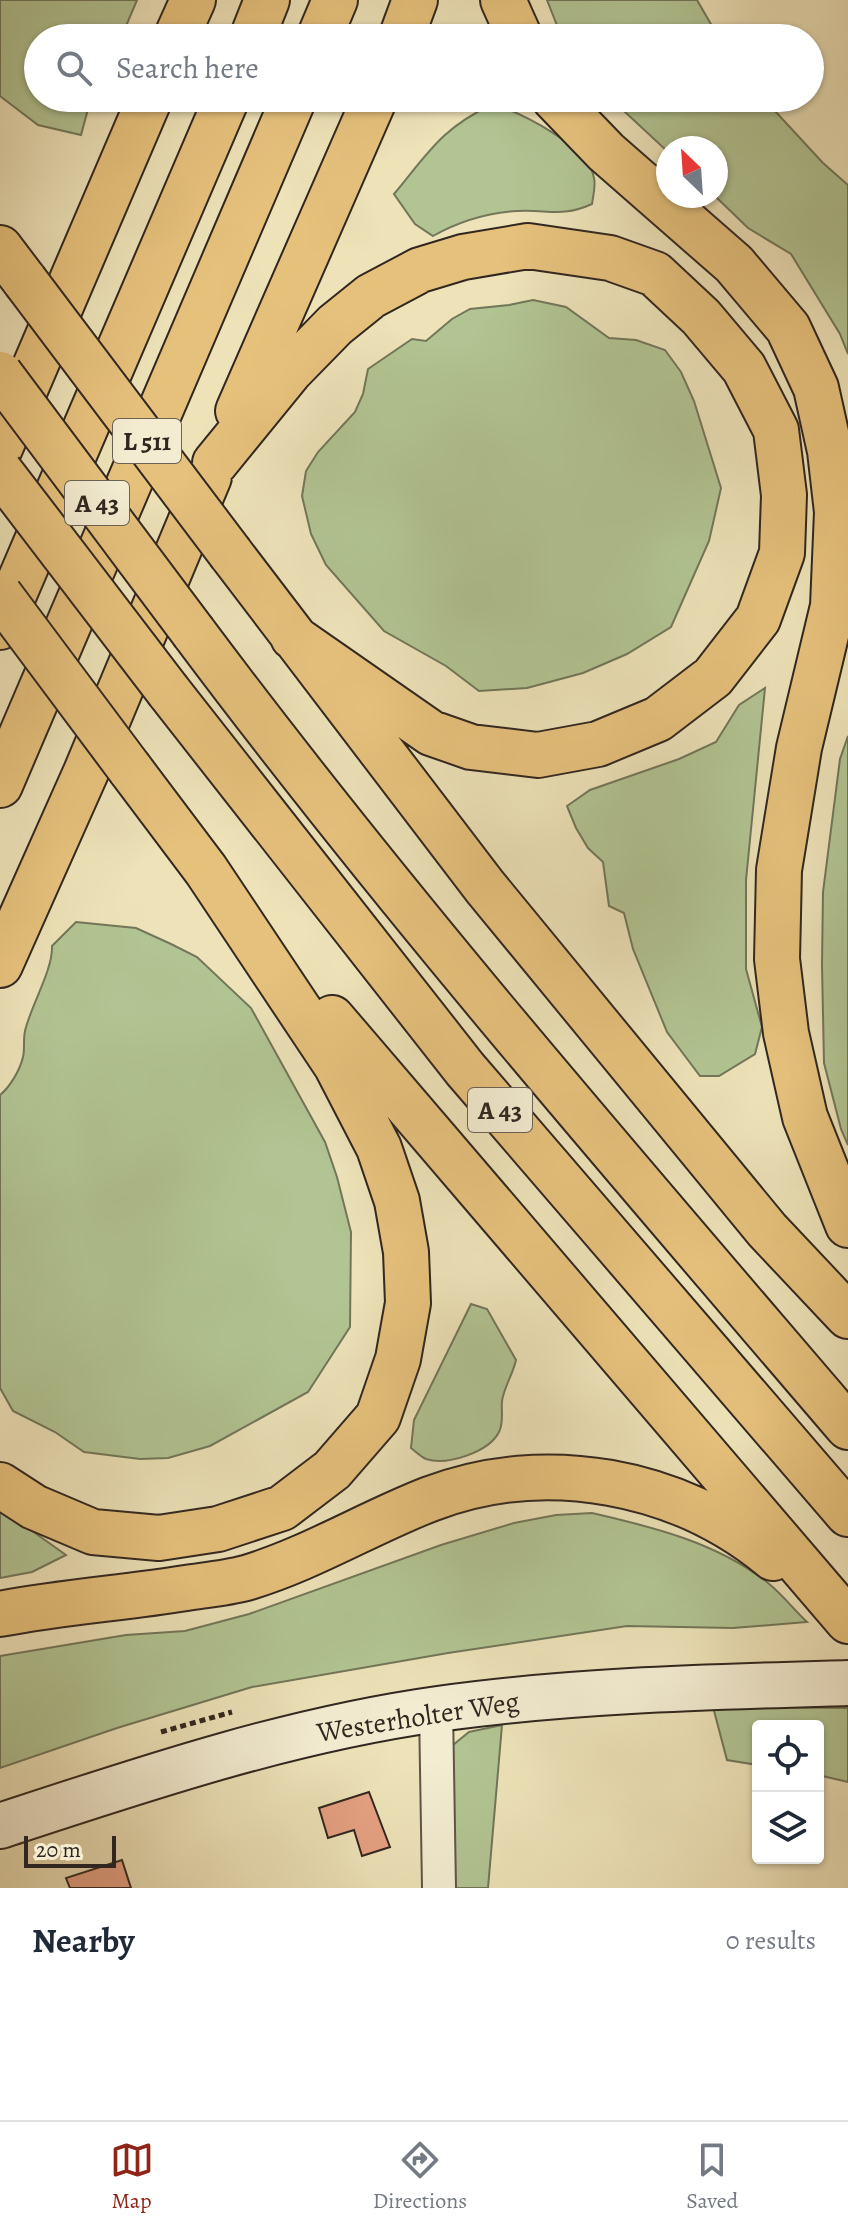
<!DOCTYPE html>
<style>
:root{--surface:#fff;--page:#f2f2f3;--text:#1f2937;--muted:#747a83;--line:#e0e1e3;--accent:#8f2418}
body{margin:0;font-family:Alegreya,serif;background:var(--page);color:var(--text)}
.controls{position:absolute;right:24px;bottom:24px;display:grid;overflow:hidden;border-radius:8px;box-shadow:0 2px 6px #0004}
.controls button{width:72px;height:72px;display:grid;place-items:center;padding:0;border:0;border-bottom:2px solid var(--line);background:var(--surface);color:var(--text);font:40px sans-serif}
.compass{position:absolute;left:656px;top:136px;width:72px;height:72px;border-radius:50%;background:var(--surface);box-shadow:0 2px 6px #0004;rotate:335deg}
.scale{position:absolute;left:24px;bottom:20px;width:92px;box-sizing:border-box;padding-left:8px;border:4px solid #312720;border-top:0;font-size:22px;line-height:28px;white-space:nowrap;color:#312720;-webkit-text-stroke:6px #f3ecd1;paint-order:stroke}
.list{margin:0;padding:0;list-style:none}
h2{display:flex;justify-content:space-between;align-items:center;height:104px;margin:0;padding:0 32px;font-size:34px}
h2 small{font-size:26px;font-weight:400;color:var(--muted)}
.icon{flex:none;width:44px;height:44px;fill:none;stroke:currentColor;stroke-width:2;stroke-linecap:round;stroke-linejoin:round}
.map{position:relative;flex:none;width:848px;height:1888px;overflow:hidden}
.search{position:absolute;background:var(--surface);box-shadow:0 2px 6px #0004;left:24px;right:24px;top:24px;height:88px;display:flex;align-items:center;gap:20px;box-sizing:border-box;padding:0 28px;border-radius:44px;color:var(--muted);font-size:30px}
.sheet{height:232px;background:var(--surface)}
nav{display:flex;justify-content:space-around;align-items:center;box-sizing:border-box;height:112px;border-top:2px solid var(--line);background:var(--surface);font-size:22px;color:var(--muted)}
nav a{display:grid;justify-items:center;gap:4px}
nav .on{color:var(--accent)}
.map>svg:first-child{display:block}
</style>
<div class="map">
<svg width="848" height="1888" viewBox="0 0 848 1888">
<rect width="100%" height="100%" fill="#ede2b8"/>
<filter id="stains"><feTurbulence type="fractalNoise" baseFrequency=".0025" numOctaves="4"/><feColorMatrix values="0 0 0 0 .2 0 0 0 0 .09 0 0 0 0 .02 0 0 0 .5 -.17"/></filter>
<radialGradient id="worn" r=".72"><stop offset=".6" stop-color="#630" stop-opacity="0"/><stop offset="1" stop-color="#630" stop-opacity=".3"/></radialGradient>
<path fill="#b2c493" stroke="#72765a" stroke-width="2" d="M0,0H137L121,38H38V98H91L81,135L38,125L0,96Z
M547,0H697L719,38H562Z
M610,98H763L823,163L848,185V354L840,334L791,254L748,228L715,196L716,148H668V152Z
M493,104C521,113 589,146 594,178C596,186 593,196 592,204C561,218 548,209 517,211C486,213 460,221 433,236L415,224L394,194C429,152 442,128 493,104Z
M533,300L566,307L609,338L636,340L665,350L681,372L694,401L721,488L709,541L671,627L627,654L583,673L527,688L479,691L446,666L384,631L326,565L311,534L302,496L306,471L318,452L355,412L363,394L368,369L412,339L426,341L452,319L470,309L509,305Z
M765,688L746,880V969L762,1027L755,1054L719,1076H700L667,1032L633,949L624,913L609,906L603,862L588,848L576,828L567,806L590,790L679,759L716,742L739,705Z
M848,736V1145L841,1129L824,1063L822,965L823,892L840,759Z
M76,922L136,928L171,944L197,957L251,1008L325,1142L337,1177L351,1232L350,1327L308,1392L210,1446L168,1458L140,1459L84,1452L55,1432L13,1411L0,1388V1095C10,1087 20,1070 23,1057C25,1049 23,1040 25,1031C31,1005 53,970 52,946Z
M471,1304L487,1309L516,1360C513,1374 504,1387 502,1401C501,1410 504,1423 499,1432C489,1452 447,1466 426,1459C421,1457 415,1451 411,1448L414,1420Z
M0,1508L66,1555L32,1572L0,1578Z
M592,1513C653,1527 718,1543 768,1583C782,1594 794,1610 807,1622L733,1628L627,1626L448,1653L252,1687L117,1728L0,1768V1656L126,1635L185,1631L249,1614L441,1545L514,1523L556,1515Z
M713,1707L848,1708V1782L818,1775V1726H758V1765L727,1760Z
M502,1725L488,1888H451L448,1854L453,1745L469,1732Z"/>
<path fill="#e5a183" stroke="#312720" stroke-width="2" d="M369,1792L390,1847L362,1856L354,1830L328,1838L319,1808Z
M122,1860L131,1888H70L66,1878Z"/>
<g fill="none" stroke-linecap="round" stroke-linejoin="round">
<g stroke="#605646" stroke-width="36">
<path id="street" d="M436,1709L439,1888"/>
</g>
<g stroke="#312720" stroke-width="48">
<path id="secondary" d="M0,1826C143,1779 288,1730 438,1709C574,1690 711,1687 848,1683"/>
</g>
<g stroke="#312720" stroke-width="48">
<path id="highway" d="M503,0L520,38
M176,38L193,0
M252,38L267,0
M319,38L335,0
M401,38L415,0
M554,98L606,152L734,264L788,328L816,388L830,451L837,512L833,606L799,748L779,870L777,959L786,1033L805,1117L848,1225
M0,248L25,281
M238,411L375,98
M0,448L150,98
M215,463L290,371L335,325L371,296L420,270L463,257L528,246L610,258L655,274L701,317L744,368L776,430L784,495L782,553L758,619L713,677L658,719L598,744L538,755L471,747L431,733L293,637
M231,554L485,887L767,1230L848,1316
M0,627L227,98
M194,633C399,907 625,1166 848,1427
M169,692L465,1069L848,1514
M0,785L294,98
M0,965L86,772L209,477
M332,1018L848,1621
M0,1485L34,1507L93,1532L159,1538L218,1529L282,1508L332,1470L378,1417L398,1359L408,1303L406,1252L397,1201L379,1148L336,1065L206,870L130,769
M0,1614C62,1602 124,1598 186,1588C206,1585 227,1583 246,1578C310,1559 368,1523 430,1499C545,1455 679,1480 773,1558"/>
</g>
<path stroke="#312720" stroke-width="5" stroke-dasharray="6 4" stroke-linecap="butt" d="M161,1732L232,1712"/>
<use href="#street" stroke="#f3ecd1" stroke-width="32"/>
<use href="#secondary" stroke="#f3ecd1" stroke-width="44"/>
<use href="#highway" stroke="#e6c17c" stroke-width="44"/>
<g stroke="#312720" stroke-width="48" stroke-linecap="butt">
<path id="highway-bridge" d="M25,281L231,554
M0,374L194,633
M0,471L169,692
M0,595L130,769"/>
</g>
<use href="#highway-bridge" stroke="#e6c17c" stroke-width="44"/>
</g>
<g text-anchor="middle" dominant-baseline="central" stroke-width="7" stroke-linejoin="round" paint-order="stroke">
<g fill="#f3ecd1" stroke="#6b6255" stroke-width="2">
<rect x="113" y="419" width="68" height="44" rx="6"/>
<rect x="65" y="481" width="64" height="44" rx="6"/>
<rect x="468" y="1088" width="64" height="44" rx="6"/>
</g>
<g font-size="26" font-weight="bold" fill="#312720">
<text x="147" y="441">L 511</text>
<text x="97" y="503">A 43</text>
<text x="500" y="1110">A 43</text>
</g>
<g font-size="28" fill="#312720" stroke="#f3ecd1">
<text transform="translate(418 1717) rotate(-9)">Westerholter Weg</text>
</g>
</g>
<rect width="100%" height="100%" filter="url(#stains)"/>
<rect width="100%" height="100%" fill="url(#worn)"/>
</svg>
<div class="controls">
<button><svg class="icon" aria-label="locate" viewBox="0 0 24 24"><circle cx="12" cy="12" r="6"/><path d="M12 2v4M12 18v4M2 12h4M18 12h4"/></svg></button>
<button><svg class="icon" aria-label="layers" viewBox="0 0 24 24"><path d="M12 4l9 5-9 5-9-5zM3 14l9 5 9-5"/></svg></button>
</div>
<svg class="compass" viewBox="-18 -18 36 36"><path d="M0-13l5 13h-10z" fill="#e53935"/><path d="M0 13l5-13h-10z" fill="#747a83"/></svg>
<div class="scale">20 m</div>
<div class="search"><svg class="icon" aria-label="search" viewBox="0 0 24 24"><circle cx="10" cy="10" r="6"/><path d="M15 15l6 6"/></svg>Search here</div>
</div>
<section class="sheet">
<h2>Nearby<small>0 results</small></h2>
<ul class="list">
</ul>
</section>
<nav>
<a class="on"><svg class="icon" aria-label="map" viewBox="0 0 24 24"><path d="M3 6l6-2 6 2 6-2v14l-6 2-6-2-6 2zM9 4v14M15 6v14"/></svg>Map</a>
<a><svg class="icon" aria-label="directions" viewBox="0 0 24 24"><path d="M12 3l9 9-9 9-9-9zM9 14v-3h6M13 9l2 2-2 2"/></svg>Directions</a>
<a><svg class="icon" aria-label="saved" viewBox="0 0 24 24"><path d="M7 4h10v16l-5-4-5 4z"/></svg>Saved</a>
</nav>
